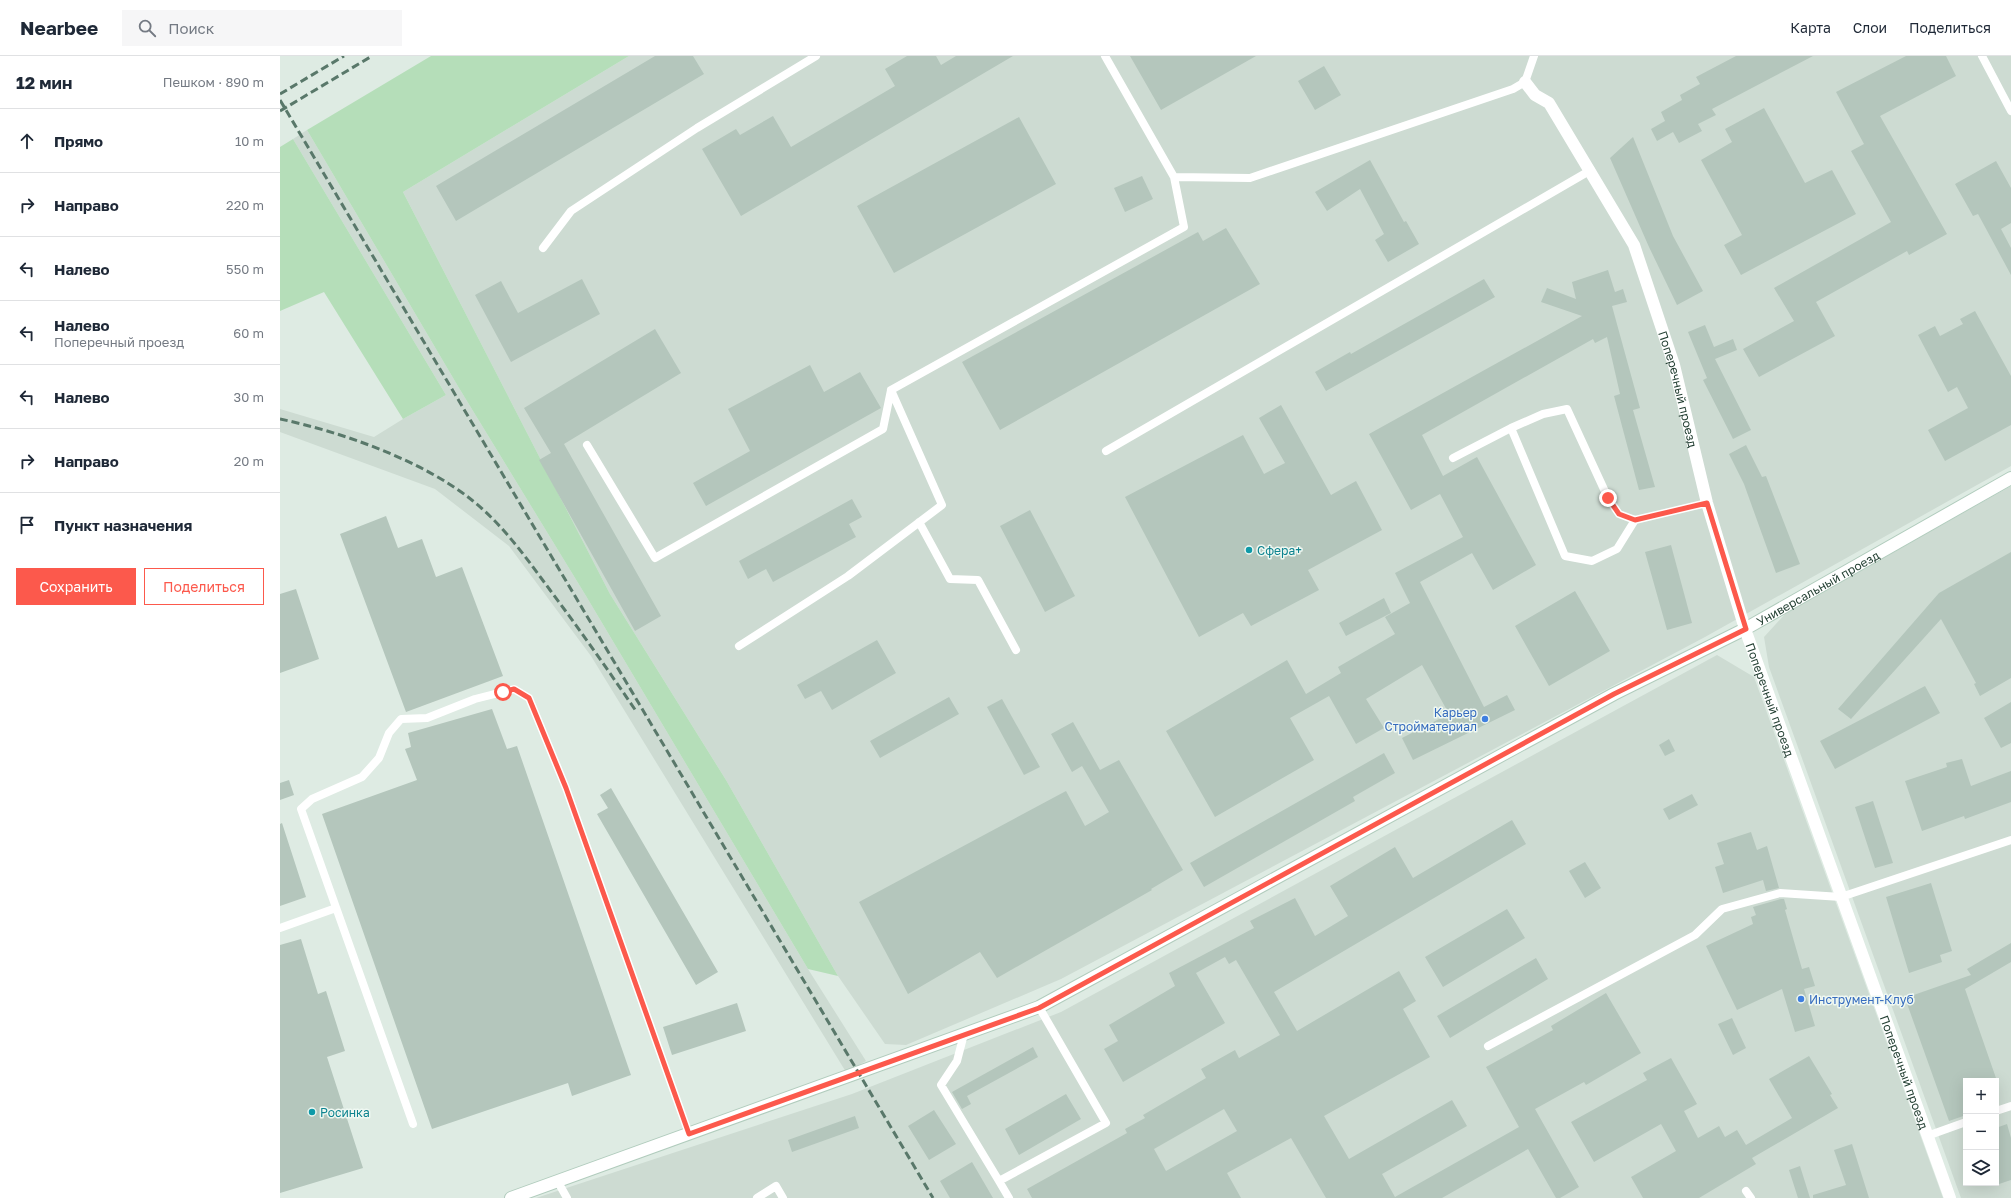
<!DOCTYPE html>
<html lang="ru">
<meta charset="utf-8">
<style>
:root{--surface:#fff;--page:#f6f6f7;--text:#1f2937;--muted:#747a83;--line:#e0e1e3;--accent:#fc594c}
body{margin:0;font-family:"Golos Text",sans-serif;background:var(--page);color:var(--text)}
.controls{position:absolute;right:12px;bottom:12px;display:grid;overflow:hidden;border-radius:0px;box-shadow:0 4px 16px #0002}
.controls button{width:36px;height:36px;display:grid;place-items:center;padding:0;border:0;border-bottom:1px solid var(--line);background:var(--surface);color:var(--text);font:20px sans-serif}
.stop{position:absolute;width:12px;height:12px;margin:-9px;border:3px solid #fc594c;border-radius:50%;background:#fff}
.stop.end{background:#fc594c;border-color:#fff;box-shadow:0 1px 4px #0008}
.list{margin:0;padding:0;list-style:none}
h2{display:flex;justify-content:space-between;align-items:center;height:52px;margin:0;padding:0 16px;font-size:17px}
h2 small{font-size:13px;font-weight:400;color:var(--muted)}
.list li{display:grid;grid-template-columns:26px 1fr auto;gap:12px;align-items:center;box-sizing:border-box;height:64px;padding:0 16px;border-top:1px solid var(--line)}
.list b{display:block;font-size:15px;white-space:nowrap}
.list p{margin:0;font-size:13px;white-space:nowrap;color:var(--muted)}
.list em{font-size:13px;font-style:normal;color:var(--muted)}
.actions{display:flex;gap:8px;padding:12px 16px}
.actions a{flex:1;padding:9px 0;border:1px solid var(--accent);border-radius:0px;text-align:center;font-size:14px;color:var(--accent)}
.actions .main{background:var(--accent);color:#fff}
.icon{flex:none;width:22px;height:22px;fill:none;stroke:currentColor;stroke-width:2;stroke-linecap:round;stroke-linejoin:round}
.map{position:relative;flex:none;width:1731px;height:1142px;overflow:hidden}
header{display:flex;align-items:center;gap:24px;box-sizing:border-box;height:56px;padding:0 20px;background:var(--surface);border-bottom:1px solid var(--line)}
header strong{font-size:19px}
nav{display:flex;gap:22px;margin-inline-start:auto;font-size:14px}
.search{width:280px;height:36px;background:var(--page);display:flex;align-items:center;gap:10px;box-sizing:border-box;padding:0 14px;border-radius:0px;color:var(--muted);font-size:15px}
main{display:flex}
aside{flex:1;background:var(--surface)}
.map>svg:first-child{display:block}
</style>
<header>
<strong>Nearbee</strong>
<div class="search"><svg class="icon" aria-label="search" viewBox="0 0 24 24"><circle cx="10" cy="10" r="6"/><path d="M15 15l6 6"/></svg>Поиск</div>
<nav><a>Карта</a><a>Слои</a><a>Поделиться</a></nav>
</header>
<main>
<aside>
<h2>12 мин<small>Пешком · 890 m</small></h2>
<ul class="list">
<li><svg class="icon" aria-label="ahead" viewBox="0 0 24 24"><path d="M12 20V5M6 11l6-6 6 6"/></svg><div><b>Прямо</b></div><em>10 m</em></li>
<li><svg class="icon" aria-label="right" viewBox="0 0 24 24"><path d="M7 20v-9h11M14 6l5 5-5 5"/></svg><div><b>Направо</b></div><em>220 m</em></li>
<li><svg class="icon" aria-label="left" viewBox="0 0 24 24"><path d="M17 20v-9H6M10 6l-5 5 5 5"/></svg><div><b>Налево</b></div><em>550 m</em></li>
<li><svg class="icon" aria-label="left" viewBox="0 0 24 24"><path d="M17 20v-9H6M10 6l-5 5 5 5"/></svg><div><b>Налево</b><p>Поперечный проезд</p></div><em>60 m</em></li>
<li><svg class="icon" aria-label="left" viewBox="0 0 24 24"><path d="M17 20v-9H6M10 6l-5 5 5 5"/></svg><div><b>Налево</b></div><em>30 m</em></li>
<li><svg class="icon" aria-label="right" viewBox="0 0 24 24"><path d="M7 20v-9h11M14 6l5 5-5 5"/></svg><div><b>Направо</b></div><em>20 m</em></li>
<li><svg class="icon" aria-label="arrive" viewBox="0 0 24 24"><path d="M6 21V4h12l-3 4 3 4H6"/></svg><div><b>Пункт назначения</b></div></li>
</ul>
<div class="actions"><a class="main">Сохранить</a><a>Поделиться</a></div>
</aside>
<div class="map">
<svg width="1731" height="1142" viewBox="0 0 1731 1142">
<rect width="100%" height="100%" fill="#deebe3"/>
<path fill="#cddbd2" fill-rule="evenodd" d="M349,0H1731V410L1425,581L781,923L626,989L605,988L558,920L446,724L330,538L123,136Z
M27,74L179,332L306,540L528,913L586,1005L566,1016L311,600L229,490L155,433L0,376V353L94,381L123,363L166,339L13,83Z
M1731,430V1142H1681L1489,611L1484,581L1506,557ZM1686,1025H1716V1127H1686Z
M1437,599L1474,621L1663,1142H256L572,1038L781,956Z"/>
<path fill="#b5deb9" d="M151,0H349L123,136L330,538L446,724L558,920L528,913L306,540L179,332L27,74Z
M13,83L166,339L123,363L44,236L0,255V91Z"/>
<path fill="#b4c6bc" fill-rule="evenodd" d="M375,0H413L424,18L176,165L156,130Z
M627,0H656L661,9L676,0H733L461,160L422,93L456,73L460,79L493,60L511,91L615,30L605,13Z
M850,0H976L881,54Z
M1456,0H1533L1432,53L1436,59L1418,68L1422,75L1399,87L1393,76L1377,85L1371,73L1385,65L1381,56L1402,44L1400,39L1420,28L1416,21Z
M1626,0H1666L1676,20L1600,60L1667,178L1629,199L1627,195L1536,246L1555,280L1479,321L1463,293L1514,265L1494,232L1611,166L1571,95L1584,88L1556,36Z
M1044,10L1061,39L1035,54L1018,25Z
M1484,52L1525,127L1552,114L1576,158L1461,219L1444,189L1462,179L1421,104L1452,86L1445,73Z
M739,61L776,128L614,217L577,150Z
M1353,81L1393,180L1423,235L1397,249L1369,191L1330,102Z
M1090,104L1124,166L1126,165L1139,188L1108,206L1095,184L1104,178L1080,133L1047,155L1035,136Z
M1716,105L1731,132V167L1721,173L1731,192V219L1698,158L1693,160L1675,128Z
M862,120L873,143L845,156L834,132Z
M946,172L980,228L720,374L682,306L918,176L923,185Z
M1328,214L1335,236L1343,233L1347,246L1332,250L1360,352L1353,354L1375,431L1359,434L1334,340L1340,338L1327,281L1315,287L1313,283L1142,379L1163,420L1197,401L1256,509L1213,534L1192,497L1140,526L1204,651L1227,639L1235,654L1133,704L1122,682L1169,658L1142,609L1086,643L1104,672L1076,688L1049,640L1010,662L1034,704L935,761L886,675L1007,604L1026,638L1061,617L1058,611L1115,578L1105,561L1130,547L1115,517L1183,481L1160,438L1131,454L1089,378L1302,260L1261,246L1267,232L1296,243L1292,226Z
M302,223L320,258L231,306L195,239L221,225L238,257Z
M1204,223L1215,241L1046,335L1035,316L1070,296L1071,298Z
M1695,255L1731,320V369L1665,405L1648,374L1688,352L1677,331L1668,336L1638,279L1655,270L1660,280L1683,268L1680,263Z
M1425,269L1434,291L1453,283L1457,294L1435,303L1471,374L1453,383L1423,324L1427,322L1408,276Z
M375,273L401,317L284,388L381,560L355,575L259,404L271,397L244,352Z
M530,309L544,336L580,316L601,352L426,450L413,427L470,395L448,353Z
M1001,349L1051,439L1076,425L1102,474L1028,514L1039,534L971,570L963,557L919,581L845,441L963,379L984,418L1005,407L979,362Z
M1466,389L1482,421L1486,420L1520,508L1496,517L1464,428L1449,398Z
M572,443L582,461L569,468L576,481L493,526L486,513L468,523L459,505Z
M750,454L795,540L765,556L720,470Z
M106,460L118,492L142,483L156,521L182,511L223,620L126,656L60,478Z
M1391,489L1412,567L1387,574L1365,496Z
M1731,496V622L1700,640L1694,628L1696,627L1661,563L1571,663L1558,653L1659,537Z
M16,533L39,603L0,617V538Z
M1295,535L1330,595L1269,630L1235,570Z
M1104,542L1111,557L1066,580L1059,567Z
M597,584L616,617L552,654L541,635L525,643L517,629Z
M1645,630L1660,657L1555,713L1540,685Z
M669,641L679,658L600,702L590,685Z
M722,643L760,711L744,719L707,651Z
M1731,646V687L1721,692L1704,662Z
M212,653L227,693L237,690L351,1019L292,1040L288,1027L152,1073L42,758L137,724L125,693L131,691L128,677Z
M793,666L820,714L839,704L903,814L871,833L872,834L717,922L700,896L628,938L579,846L786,735L805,770L829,756L802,710L792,716L771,678Z
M1389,683L1395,695L1385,700L1379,689Z
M1104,697L1115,717L1073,741L1075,745L924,831L910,807Z
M1682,703L1691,730L1731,715V746L1685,763L1684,760L1642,775L1625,725L1667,711L1666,707Z
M9,724L14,739L0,744V727Z
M331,732L438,916L416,929L317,758L328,752L320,739Z
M1412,738L1418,749L1389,764L1383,753Z
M1593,745L1613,807L1595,812L1575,751Z
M1232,764L1246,788L994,936L1017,975L1119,915L1136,945L1123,953L1150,1001L1044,1060L1069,1103L1172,1044L1187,1070L1102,1118L1115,1141L1239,1071L1206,1011L1273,974L1271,970L1326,937L1361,997L1306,1029L1304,1026L1255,1053L1299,1131L1280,1142H1276L1248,1093L1162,1142H1046L1011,1082L947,1117L961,1142H752L747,1133L847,1077L845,1073L865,1062L863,1059L926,1022L921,1013L955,994L959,1002L1000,979L956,904L949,908L945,901L916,917L945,967L843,1026L824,993L838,985L829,969L895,930L889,917L974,872L970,865L1015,842L1035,880L1068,860L1050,830L1115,791L1133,822ZM944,1053L957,1075L886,1115L874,1093Z
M2,767L26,841L0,850V768Z
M1471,776L1477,794L1487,790L1499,832L1486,835L1483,824L1443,837L1435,811L1444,808L1437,787Z
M1305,806L1321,832L1305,842L1289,815Z
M1651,827L1672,895L1660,899L1662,906L1629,917L1606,841Z
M1501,843H1504L1507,853L1505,854L1522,913L1529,911L1535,930L1524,933L1535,970L1515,976L1502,933L1457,954L1426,890L1473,868L1471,861L1476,859L1473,851Z
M1227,853L1245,882L1163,931L1145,901Z
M21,883L38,938L46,935L65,995L47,1001L83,1112L0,1137V889Z
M1731,887V906L1685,933L1717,1025H1686V1059L1669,1065L1625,942L1691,919L1687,913Z
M1256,902L1268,923L1170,982L1157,960Z
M457,947L466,975L392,999L383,971Z
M1452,962L1466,992L1453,999L1438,968Z
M753,991L758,1001L687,1040L691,1048L682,1053L672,1036Z
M1529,1000L1552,1038L1550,1039L1558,1052L1472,1102L1476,1108L1419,1142H1363L1351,1121L1396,1095L1381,1068L1314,1106L1291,1066L1367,1024L1363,1017L1391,1002L1417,1048L1404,1055L1418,1082L1439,1070L1445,1081L1457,1074L1466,1089L1512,1062L1489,1023Z
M786,1038L801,1063L739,1099L725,1073Z
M654,1054L676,1088L649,1104L628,1070Z
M575,1060L579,1072L512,1096L508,1084Z
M1727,1068L1731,1082V1124L1716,1129V1072Z
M1572,1088L1589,1142H1533V1139L1566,1129L1554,1094Z
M692,1106L713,1142H670L660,1125Z
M1520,1110L1530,1142H1518L1509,1114Z"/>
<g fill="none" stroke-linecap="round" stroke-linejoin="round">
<g stroke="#b1ccbd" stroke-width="14">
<g id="secondary">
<path id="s2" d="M231,1142L759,951L1334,638L1465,573L1731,422"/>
</g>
</g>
<path stroke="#fff" stroke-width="8" d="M1702,0L1731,55
M894,121L970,122L1233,33L1245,26L1254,0
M263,192L291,155L417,72L536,0
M1231,372L1263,358L1287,353L1328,442L1339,458L1355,464
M307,389L375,502L603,373L611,334L904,171L894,121L825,0
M826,395L1311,114
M1173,402L1231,372L1285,500L1312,505L1337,493L1355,464L1427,447
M639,466L670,523L698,524L736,594
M459,590L568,520L662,449L611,334
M0,872L56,852
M684,978L677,1005L661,1029L719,1125L826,1067L759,951
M1208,990L1415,879L1442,853L1500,837L1561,841L1731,784
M1716,1055L1731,1050
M133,1068L21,753L32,743L82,721L99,702L109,677L121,663L147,662L195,643L234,633L249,642L286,732L409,1078
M1647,1080L1686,1066
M719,1125L729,1142
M278,1126L287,1142
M1466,1135L1471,1142
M477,1142L496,1130L503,1142"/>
<path stroke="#fff" stroke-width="12" id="s1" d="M1245,26L1255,39L1269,47L1354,189L1394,309L1427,447L1465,573L1670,1142"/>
<use href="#secondary" stroke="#fff" stroke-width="12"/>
<path stroke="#59786a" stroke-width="3" stroke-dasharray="8 4" stroke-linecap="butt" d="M0,38L64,0
M0,44L653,1142
M0,55L92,0
M0,363C62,376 144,405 193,445C224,470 247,503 270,534C300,574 328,614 356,655"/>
</g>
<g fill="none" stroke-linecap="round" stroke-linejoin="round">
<path stroke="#fc594c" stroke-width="5" d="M223,636L234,633L249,642L286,732L409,1078L759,952L1334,638L1466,573L1427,447L1355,464L1339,458L1328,442"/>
</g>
<g fill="#0f9aa8" stroke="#eff8f2" stroke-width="1.5">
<circle cx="969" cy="494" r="4"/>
<circle cx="32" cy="1056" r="4"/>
</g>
<g fill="#3f7fe0" stroke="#eff8f2" stroke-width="1.5">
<circle cx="1205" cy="663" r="4"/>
<circle cx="1521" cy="943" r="4"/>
</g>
<g text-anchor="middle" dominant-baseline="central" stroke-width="3" stroke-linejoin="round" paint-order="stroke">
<g font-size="12" fill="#1f3c2f" stroke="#eff8f2">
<text stroke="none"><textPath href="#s1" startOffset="349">Поперечный проезд</textPath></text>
<text stroke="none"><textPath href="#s2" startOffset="1446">Универсальный проезд</textPath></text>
<text stroke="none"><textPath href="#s1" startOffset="673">Поперечный проезд</textPath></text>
<text stroke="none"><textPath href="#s1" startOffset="1069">Поперечный проезд</textPath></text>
</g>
<g font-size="12" fill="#0d838f" stroke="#eff8f2" text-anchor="start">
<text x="977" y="494">Сфера+</text>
<text x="40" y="1056">Росинка</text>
</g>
<g font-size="12" fill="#366cbe" stroke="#eff8f2" text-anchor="end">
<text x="1197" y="656">Карьер<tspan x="1197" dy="14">Стройматериал</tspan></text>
<text x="1529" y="943" text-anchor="start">Инструмент-Клуб</text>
</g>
</g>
</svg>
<div class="controls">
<button>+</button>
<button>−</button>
<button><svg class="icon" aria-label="layers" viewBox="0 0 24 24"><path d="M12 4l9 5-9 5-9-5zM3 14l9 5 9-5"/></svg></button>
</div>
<div class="stop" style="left:223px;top:636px"></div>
<div class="stop end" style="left:1328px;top:442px"></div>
</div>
</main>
